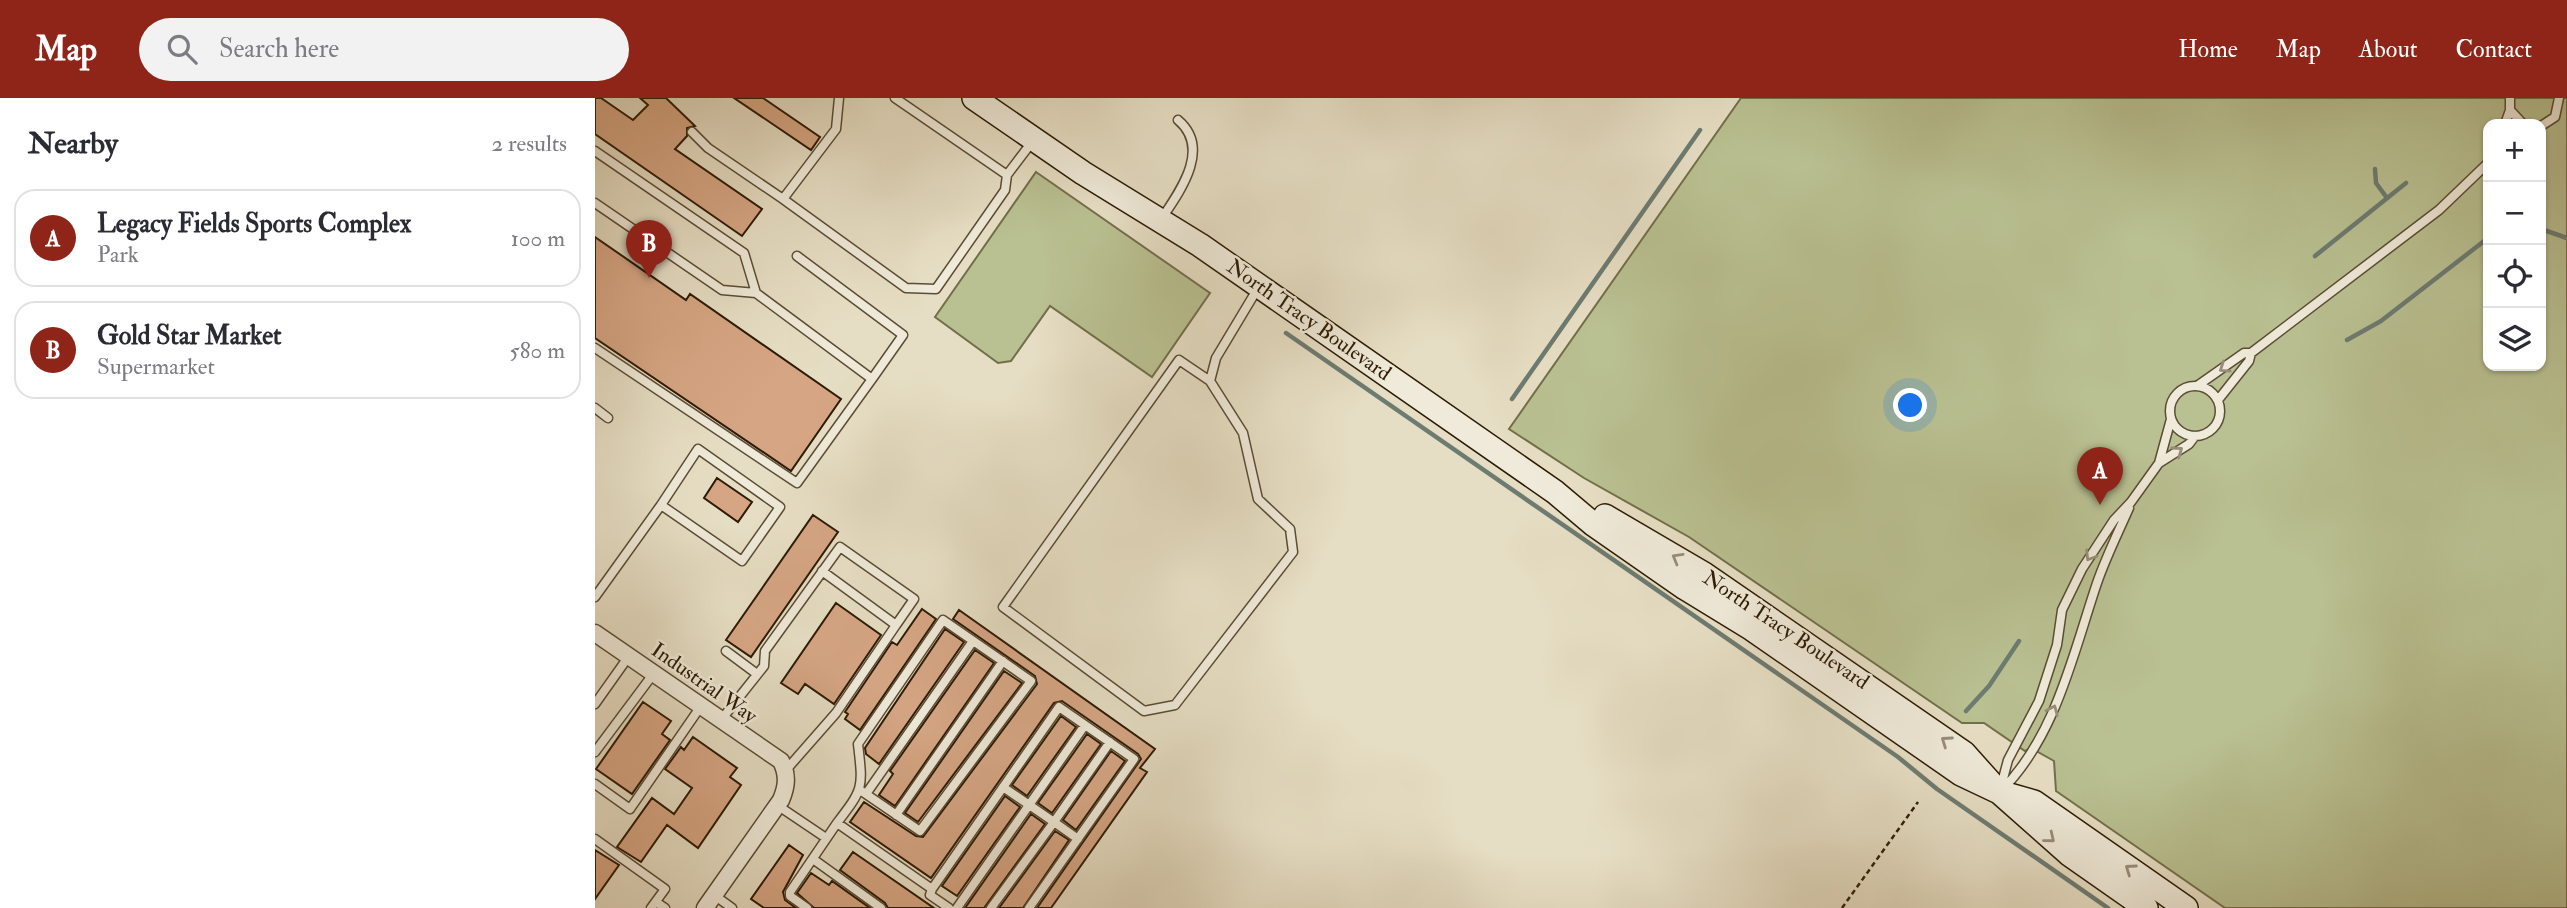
<!DOCTYPE html>
<meta charset="utf-8">
<style>
:root{--surface:#fff;--page:#f2f2f3;--text:#2b2b33;--muted:#7c7c81;--line:#e1e1e2;--accent:#8f2418}
body{margin:0;font-family:"IM FELL Double Pica",serif;background:var(--page);color:var(--text)}
.controls{position:absolute;right:21px;top:21px;display:grid;overflow:hidden;border-radius:14px;box-shadow:0 2px 5px #0004}
.controls button{width:63px;height:63px;display:grid;place-items:center;padding:0;border:0;border-bottom:2px solid var(--line);background:var(--surface);color:var(--text);font:35px sans-serif}
.you{position:absolute;left:1316px;top:308px;width:24px;height:24px;margin:-18px;border:5px solid #fff;border-radius:50%;background:#1a73e8;box-shadow:0 0 0 10px #1a73e833}
.badge{display:grid;place-items:center;width:46px;height:46px;border-radius:50%;background:var(--accent);color:#fff;font-size:23px;font-weight:700}
.pin{position:absolute;translate:-50% -58px;filter:drop-shadow(0 2px 4px #0008)}
.pin::after{content:'';position:absolute;top:37px;width:24px;height:21px;background:inherit;clip-path:polygon(0 0,100% 0,50% 100%)}
.list{margin:0;padding:0;list-style:none}
h2{display:flex;justify-content:space-between;align-items:center;height:91px;margin:0;padding:0 28px;font-size:30px}
h2 small{font-size:23px;font-weight:400;color:var(--muted)}
.list li{display:grid;grid-template-columns:46px 1fr auto;gap:21px;align-items:center;box-sizing:border-box;height:98px;margin:0 14px 14px;padding:0 14px;border:2px solid var(--line);border-radius:21px}
.list b{display:block;font-size:26px;white-space:nowrap}
.list p{margin:0;font-size:23px;white-space:nowrap;color:var(--muted)}
.list em{font-size:23px;font-style:normal;color:var(--muted)}
.icon{flex:none;width:38px;height:38px;fill:none;stroke:currentColor;stroke-width:2;stroke-linecap:round;stroke-linejoin:round}
.map{position:relative;flex:none;width:1972px;height:810px;overflow:hidden}
header{display:flex;align-items:center;gap:42px;box-sizing:border-box;height:98px;padding:0 35px;background:var(--accent);color:#fff}
header strong{font-size:33px}
nav{display:flex;gap:38px;margin-inline-start:auto;font-size:24px}
.search{width:490px;height:63px;background:var(--page);display:flex;align-items:center;gap:18px;box-sizing:border-box;padding:0 24px;border-radius:38px;color:var(--muted);font-size:26px}
main{display:flex}
aside{flex:1;background:var(--surface)}
.map>svg:first-child{display:block}
</style>
<header>
<strong>Map</strong>
<div class="search"><svg class="icon" aria-label="search" viewBox="0 0 24 24"><circle cx="10" cy="10" r="6"/><path d="M15 15l6 6"/></svg>Search here</div>
<nav><a>Home</a><a>Map</a><a>About</a><a>Contact</a></nav>
</header>
<main>
<aside>
<h2>Nearby<small>2 results</small></h2>
<ul class="list">
<li><span class="badge">A</span><div><b>Legacy Fields Sports Complex</b><p>Park</p></div><em>100 m</em></li>
<li><span class="badge">B</span><div><b>Gold Star Market</b><p>Supermarket</p></div><em>580 m</em></li>
</ul>
</aside>
<div class="map">
<svg width="1972" height="810" viewBox="0 0 1972 810">
<rect width="100%" height="100%" fill="#e6dec4"/>
<filter id="stains"><feTurbulence type="fractalNoise" baseFrequency=".00286" numOctaves="4"/><feColorMatrix values="0 0 0 0 .2 0 0 0 0 .09 0 0 0 0 .02 0 0 0 .5 -.17"/></filter>
<radialGradient id="worn" r=".72"><stop offset=".6" stop-color="#630" stop-opacity="0"/><stop offset="1" stop-color="#630" stop-opacity=".3"/></radialGradient>
<path fill="#b9c091" stroke="#736e4a" stroke-width="2" fill-rule="evenodd" d="M1146,0H1972V810H1630L1461,693L1459,663L1436,650L1430,653L1389,625H1367L1094,439L989,380L914,331ZM1893,26H1946V268H1893Z
M441,74L615,195L557,279L455,208L416,263L403,265L340,219Z"/>
<g fill="none" stroke-linecap="round" stroke-linejoin="round">
<path stroke="#6d7b71" stroke-width="4.5" d="M1780,71L1781,85L1792,100
M1946,131L1972,140
M1720,158L1811,85
M691,235L1303,659L1342,691L1513,810
M1752,242L1786,223L1893,140
M917,301L1105,32
M1371,613L1394,588L1424,543"/>
</g>
<path fill="#d6a684" stroke="#2d1b04" stroke-width="2" d="M0,0H6L38,22L53,7L45,0H71L100,28L92,30V38L80,51L167,111L147,138L0,36Z
M139,0H168L225,39L216,52Z
M0,139L91,202L95,196L246,301L196,373L0,240Z
M122,380L157,404L143,424L109,400Z
M218,417L243,434L156,559L131,542Z
M241,505L286,537L239,606L210,586L203,596L186,585Z
M327,511L341,521L265,632L250,621L253,616L250,614L297,544L302,547Z
M364,512L560,651L545,670L552,674L456,810H442L546,661L543,656L467,603L459,605L336,780L255,724L269,704L321,738L328,739L442,586L440,578L358,521Z
M350,531L369,544L284,666L271,656L270,650Z
M380,552L399,565L300,708L284,697L298,676L295,673Z
M409,573L427,585L323,724L310,715Z
M48,604L76,623L67,636L75,642L37,696L1,671Z
M466,618L481,629L432,698L417,687Z
M492,636L506,646L457,715L443,705Z
M98,639L142,670L135,679L146,687L103,750L72,727L46,764L22,749L57,700L79,716L97,690L70,671L86,649L89,652Z
M516,653L530,663L481,732L468,722Z
M410,698L425,709L362,798L347,788Z
M436,716L450,726L389,810H370Z
M460,733L474,742L428,810H404Z
M194,747L208,757L188,794L190,802L201,810H169L156,801Z
M0,752L24,767L0,801Z
M258,754L339,810H293L290,805L245,772Z
M216,775L234,787L237,783L275,810H219L202,795Z"/>
<g fill="none" stroke-linecap="round" stroke-linejoin="round">
<g stroke="#5b4c34" stroke-width="11">
<path id="lane" d="M244,0L241,31L188,101L311,190L341,191L410,92L412,77L437,44
M300,0L412,77
M1915,0V12L1928,26
M1910,26L1915,12
M1946,28L1960,19L1964,0
M97,34L113,50L188,101
M0,53L149,155L161,195L277,281L202,385L0,250
M0,105L127,192L161,195
M569,117C588,89 615,49 583,22
M202,158L308,237L277,281
M615,283L584,262L408,509L549,613L580,607L698,454L695,431L663,401L648,335L615,283L621,260L663,190
M1602,288L1649,255H1656L1844,112L1893,65
M1575 313a25 25 0 1 1 50 0a25 25 0 1 1-50 0Z
M1623,302L1654,263L1656,255
M0,310L13,320
M1564,365L1576,321
M0,499L66,407L147,463L185,409L103,351L66,407
M131,553L162,576
M0,606L34,558
M126,622L169,568L170,553L245,449L319,501L301,527
M0,654L59,575
M191,672L241,615L301,527L227,473
M0,686L35,711L106,608
M1405,692L1413,662L1444,603L1462,547L1467,512L1487,471L1519,422L1536,404L1564,365L1594,346L1600,338
M1406,693C1461,638 1478,556 1502,485C1511,459 1523,435 1534,410
M271,696L378,543
M182,707L231,740
M301,717L408,563
M242,725C269,690 268,690 263,646L348,522L436,583L325,733L265,692
M0,741L70,791L56,810
M483,741L459,724L515,644
M218,761L286,810
M337,791L335,797L354,810
M119,797L137,810
M61,804L70,810
M212,810L195,798V794L242,725L337,791L464,609L539,661L434,810
M362,810L490,627
M396,810L459,724L408,689"/>
</g>
<g stroke="#5b4c34" stroke-width="19">
<path id="street" d="M0,535L186,663C193,677 192,688 186,702L110,810"/>
</g>
<g stroke="#2d1b04" stroke-width="26">
<path id="secondary" d="M379,0L488,75L605,147L960,394L998,426L1090,490L1157,531L1366,676L1404,694L1474,756L1551,810
M1010,418L1109,476L1369,655L1404,694L1439,704L1591,810"/>
</g>
<path stroke="#2d1b04" stroke-width="2.5" stroke-dasharray="5 3.5" stroke-linecap="butt" d="M1247,810L1323,704"/>
<use href="#lane" stroke="#efead9" stroke-width="8"/>
<use href="#street" stroke="#efead9" stroke-width="16"/>
<use href="#secondary" stroke="#efead9" stroke-width="23"/>
</g>
<defs><path id="oneway-chevron" d="M-2-3.5L2.5 0L-2 3.5" fill="none" stroke-width="1.6" stroke-linecap="round" stroke-linejoin="round" transform="scale(1.75)"/></defs>
<g stroke="#988d79">
<use href="#oneway-chevron" transform="translate(1629 270) rotate(146)"/>
<use href="#oneway-chevron" transform="translate(1583 353) rotate(-35)"/>
<use href="#oneway-chevron" transform="translate(1495 458) rotate(122)"/>
<use href="#oneway-chevron" transform="translate(1082 460) rotate(-150)"/>
<use href="#oneway-chevron" transform="translate(1458 612) rotate(-67)"/>
<use href="#oneway-chevron" transform="translate(1351 643) rotate(-145)"/>
<use href="#oneway-chevron" transform="translate(1455 740) rotate(39)"/>
<use href="#oneway-chevron" transform="translate(1535 771) rotate(-145)"/>
</g>
<g text-anchor="middle" dominant-baseline="central" stroke-width="5" stroke-linejoin="round" paint-order="stroke">
<g font-size="21" fill="#2d1b04" stroke="#efead9">
<text transform="translate(714 222) rotate(35)">North Tracy Boulevard</text>
<text transform="translate(1191 532) rotate(34)">North Tracy Boulevard</text>
<text transform="translate(109 585) rotate(35)">Industrial Way</text>
</g>
</g>
<rect width="100%" height="100%" filter="url(#stains)"/>
<rect width="100%" height="100%" fill="url(#worn)"/>
</svg>
<div class="controls">
<button>+</button>
<button>−</button>
<button><svg class="icon" aria-label="locate" viewBox="0 0 24 24"><circle cx="12" cy="12" r="6"/><path d="M12 2v4M12 18v4M2 12h4M18 12h4"/></svg></button>
<button><svg class="icon" aria-label="layers" viewBox="0 0 24 24"><path d="M12 4l9 5-9 5-9-5zM3 14l9 5 9-5"/></svg></button>
</div>
<div class="you"></div>
<div class="pin badge" style="left:1505px;top:407px">A</div>
<div class="pin badge" style="left:54px;top:180px">B</div>
</div>
</main>
